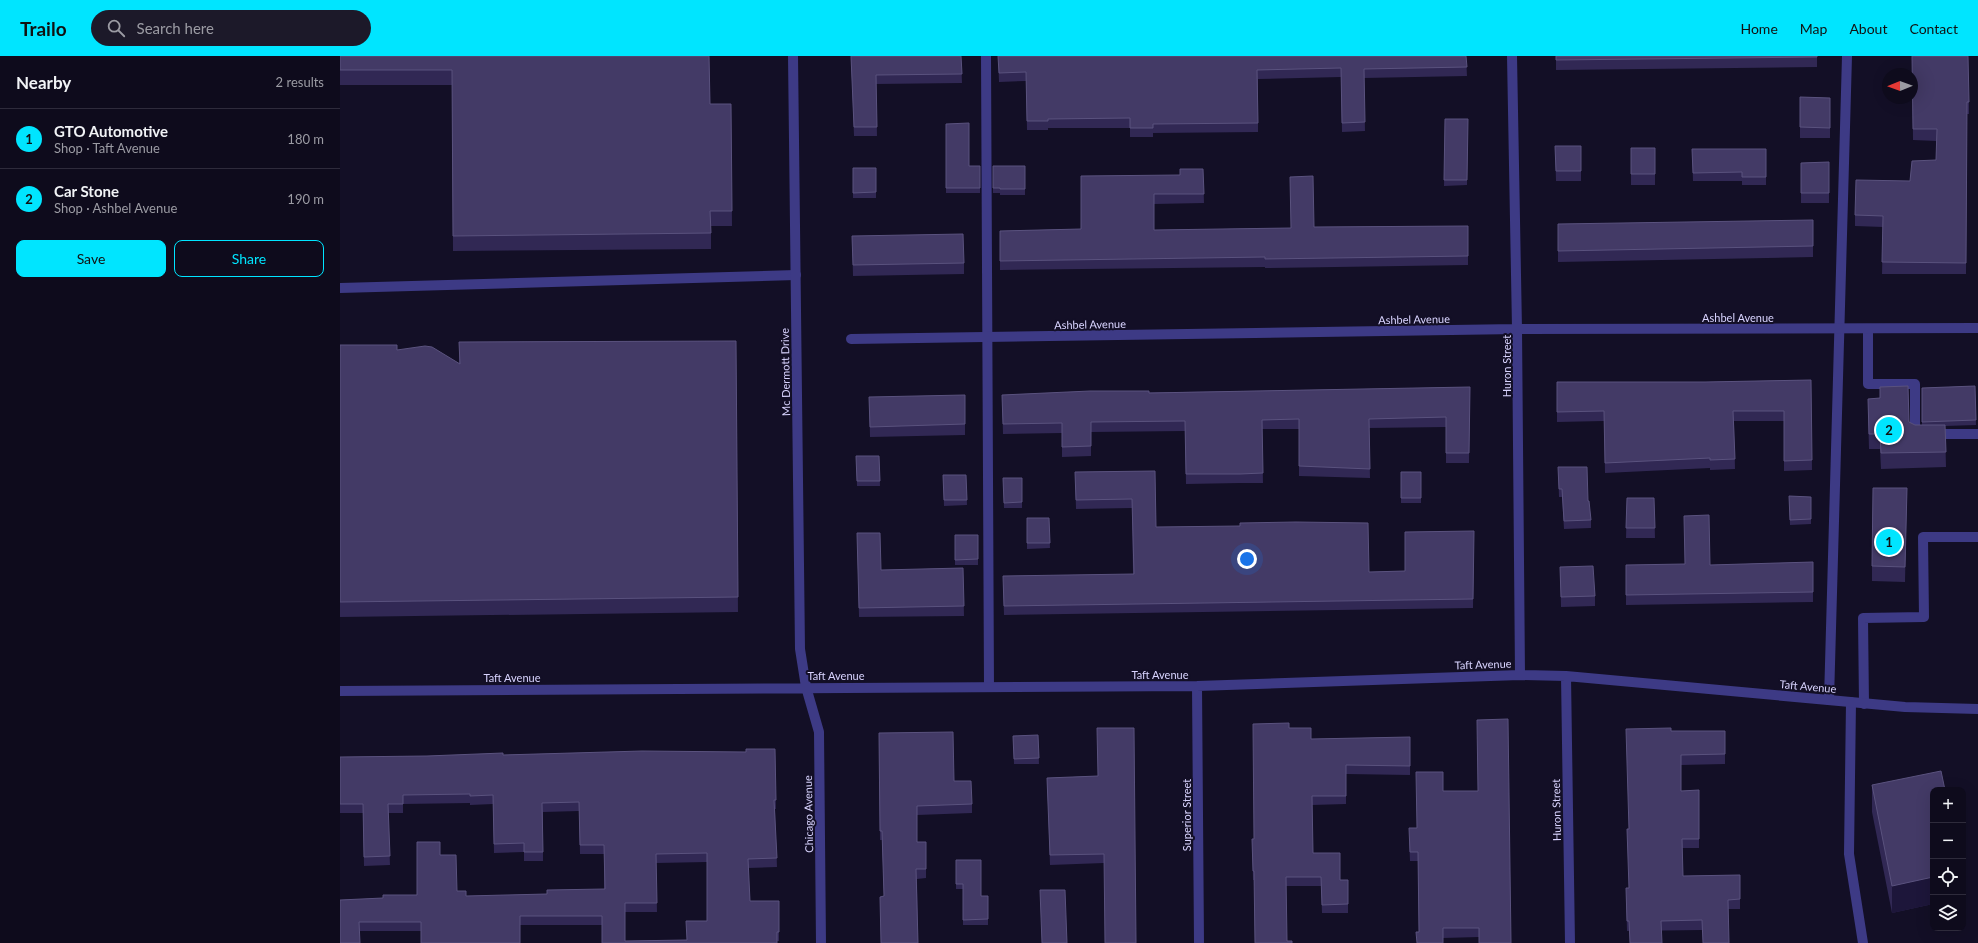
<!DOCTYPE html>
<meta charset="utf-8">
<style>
:root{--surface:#0e0b1c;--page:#1c1929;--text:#f1f3f6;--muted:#9b9ba3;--line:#2e2b3b;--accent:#00e5ff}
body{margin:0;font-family:Lato,sans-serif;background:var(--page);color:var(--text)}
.controls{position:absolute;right:12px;bottom:12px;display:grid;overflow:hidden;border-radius:8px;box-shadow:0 4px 16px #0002}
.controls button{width:36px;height:36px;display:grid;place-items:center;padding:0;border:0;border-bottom:1px solid var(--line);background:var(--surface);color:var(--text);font:20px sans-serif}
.compass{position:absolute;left:1542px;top:12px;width:36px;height:36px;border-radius:50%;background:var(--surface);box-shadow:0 4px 16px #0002;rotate:269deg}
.you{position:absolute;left:907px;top:503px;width:14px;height:14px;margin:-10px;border:3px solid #fff;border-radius:50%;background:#1a73e8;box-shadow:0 0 0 6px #1a73e833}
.badge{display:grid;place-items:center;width:26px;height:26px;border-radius:50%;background:var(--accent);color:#111;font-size:13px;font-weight:700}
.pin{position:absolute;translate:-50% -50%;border:2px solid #fff;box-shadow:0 1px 4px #0006}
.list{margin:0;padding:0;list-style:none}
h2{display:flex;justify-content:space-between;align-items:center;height:52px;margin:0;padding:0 16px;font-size:17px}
h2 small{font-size:13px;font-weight:400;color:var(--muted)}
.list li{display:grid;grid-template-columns:26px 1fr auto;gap:12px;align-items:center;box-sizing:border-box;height:60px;padding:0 16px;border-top:1px solid var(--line)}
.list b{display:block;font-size:15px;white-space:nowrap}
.list p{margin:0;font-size:13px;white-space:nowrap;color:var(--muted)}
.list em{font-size:13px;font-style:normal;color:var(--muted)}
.actions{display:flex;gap:8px;padding:12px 16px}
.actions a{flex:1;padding:9px 0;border:1px solid var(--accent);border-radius:8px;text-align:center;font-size:14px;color:var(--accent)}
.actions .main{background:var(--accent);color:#111}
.icon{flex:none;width:22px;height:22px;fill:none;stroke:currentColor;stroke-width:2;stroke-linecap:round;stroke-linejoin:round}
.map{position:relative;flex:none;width:1638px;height:887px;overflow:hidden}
header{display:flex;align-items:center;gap:24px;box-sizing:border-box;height:56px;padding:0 20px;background:var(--accent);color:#111}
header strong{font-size:19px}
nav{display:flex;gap:22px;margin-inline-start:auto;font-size:14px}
.search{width:280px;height:36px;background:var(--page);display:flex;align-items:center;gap:10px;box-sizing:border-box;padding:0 14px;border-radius:22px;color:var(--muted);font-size:15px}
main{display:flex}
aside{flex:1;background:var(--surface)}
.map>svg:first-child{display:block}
</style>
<header>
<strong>Trailo</strong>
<div class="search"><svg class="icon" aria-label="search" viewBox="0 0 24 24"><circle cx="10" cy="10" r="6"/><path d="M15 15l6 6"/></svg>Search here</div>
<nav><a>Home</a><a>Map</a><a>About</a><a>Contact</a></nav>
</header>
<main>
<aside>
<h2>Nearby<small>2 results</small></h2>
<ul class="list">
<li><span class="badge">1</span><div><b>GTO Automotive</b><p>Shop · Taft Avenue</p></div><em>180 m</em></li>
<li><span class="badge">2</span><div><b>Car Stone</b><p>Shop · Ashbel Avenue</p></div><em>190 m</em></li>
</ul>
<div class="actions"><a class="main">Save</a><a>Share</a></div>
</aside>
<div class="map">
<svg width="1638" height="887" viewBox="0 0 1638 887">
<rect width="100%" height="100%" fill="#130f26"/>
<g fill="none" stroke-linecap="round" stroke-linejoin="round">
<path stroke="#3d3a85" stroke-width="10" d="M646,0L649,631
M0,232L456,219
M1528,273V328H1575V378H1638
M1489,644L1507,0
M1511,646L1509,798L1523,887
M1524,648L1523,562L1584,561L1583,481H1638"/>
<path stroke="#3d3a85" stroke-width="10" d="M453,0L460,593L466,631L479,676L481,887
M1172,0L1177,273L1180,619
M511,283L1177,273L1638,272
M1226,620L1230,887
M857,630L859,887
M0,635L857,630L1180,619L1226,620L1565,651L1638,653"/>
</g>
<path fill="#312854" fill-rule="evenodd" d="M0,0H369L370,48H391L392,170H371V193L113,195L112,29H0Z
M511,0H621L622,27L536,28L537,80H514Z
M658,0H1126L1127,20L1024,22L1025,75L1002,76L1001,21L918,23V76L813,77V81H790V72H708V74H687L686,25L659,26Z
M1216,0H1477V11L1216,14Z
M1572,0L1629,46V58H1627L1626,218H1542L1543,171L1515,170V159L1570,125L1596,104L1597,85L1573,84Z
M1460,41L1490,42V82H1460Z
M1105,63H1128L1127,129L1104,130Z
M606,68L629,110H640V137H606Z
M1215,90H1241V125H1216Z
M1291,92H1315V129H1291Z
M1352,93H1426V129H1402V125H1353Z
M1489,106V147H1461V107Z
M653,110H685V139H660V137H653Z
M513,112H536V142H513Z
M863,113L864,147L814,148V174L951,172L974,171L1128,170V209L925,212V211L660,214V175L741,173L840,119Z
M1218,168L1473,190V201L1218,206Z
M512,180L624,207V218L513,220Z
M396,285L398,556L0,561V289L57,294L119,307V286Z
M1471,324L1472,414L1444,415V365H1394L1395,413L1370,414V412L1265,417L1264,365L1217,366V326H1365Z
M1635,330L1636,369L1605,370L1606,411L1541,413L1540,393H1529L1528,358V343L1540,342V331L1569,366L1575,369H1582V332Z
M1130,331L1129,407H1106V371L1029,372L1030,422L959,420V373H922L923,427H900L846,428L845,375L751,376V400L722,401V377L663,378L662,339Z
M529,341L625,368V379L530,381Z
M516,400H539L540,430H517Z
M1218,411L1248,445L1251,464V472L1224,473L1222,441H1219Z
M815,415L816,471L1029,516L1065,515L1134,475L1133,552L664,559L663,529L793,518L792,452L736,453L735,416Z
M1061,416H1081V447H1061Z
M603,419H626L627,449L604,450Z
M663,422H682V452H664Z
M1567,432L1565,526L1532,525V510Z
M1449,440L1471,441V468L1450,469Z
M1287,442H1314L1315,482H1286Z
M687,462H709L710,492L687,493Z
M517,477L541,514L623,512L624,560L519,561Z
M615,479H638V509H615Z
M1473,506V546L1286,549V509H1370Z
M1220,511L1255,540V550L1221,551Z
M1168,663L1139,881L1103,882L1079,876L1078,805H1070L1069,782L1077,772L1103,735H1138Z
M1331,675H1385V708L1341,709V735L1359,770V792H1342L1343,820L1400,819V853H1388L1362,874L1287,875L1286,841L1289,832V773Z
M539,677L614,725L632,748V757L577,759V786L586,813V822L577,823L578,887L544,840L542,784H540Z
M698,679L699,708H674L673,680Z
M1070,681V719L1006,718V748L972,749L973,797L1000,824H1008V857H982L981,830H946L915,887L914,824H913L912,783H914L971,683Z
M435,693L436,753H435L437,811L408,812L410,845H439V885L262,887V869H180L81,875H20L0,844L43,842L77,839L100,799L117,835L126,840L207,838L264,833V798H240L239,755L203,756V805H184V796L154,797L153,748L130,749V747L63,748V757H48L50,809L24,810L23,757H0V701L406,696ZM367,806V865L347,884L285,885V856H317L316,807Z
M758,720L796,887L764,807L710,809L707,722Z
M1532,729L1593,734V848L1552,857L1532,756Z
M616,804L641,840H648V869H623V833H616Z"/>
<path fill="#1d163a" d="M1593,821V848L1552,857V830Z"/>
<path fill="#433a66" stroke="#5a527e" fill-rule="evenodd" d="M0,0H369L370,48H391L392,155H370L371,177L113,180L112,14H0Z
M511,0H621L622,18L536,19L537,71H514Z
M658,0H1126L1127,11L1024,13L1025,66L1002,67L1001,12L917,14L918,67L813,68V72H790V62L708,63V65H687L686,16L659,17Z
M1216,0H1477V1L1216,4Z
M1572,0H1628L1629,46H1627L1626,207L1542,206L1543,160L1515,159L1516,124L1570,125L1572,105L1596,104L1597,73H1573Z
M1460,41L1490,42V72L1460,71Z
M1105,63H1128L1127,124H1104Z
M629,67V110H640V132H606V68Z
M1215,90H1241V115H1216Z
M1291,92H1315V118H1291Z
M1352,93H1426V121H1402V116L1353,117Z
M1489,106V137H1461V107Z
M653,110H685V133H660V132H653Z
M513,112H536V136L513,137Z
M840,113H863L864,138H814V174L951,172L950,121L973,120L974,171L1128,170V200L925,203V201L660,205V175L741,173V120L840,119Z
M1473,164V190L1218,195V168Z
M623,178L624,207L513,209L512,180Z
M396,285L398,541L0,546V289H57V294L85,290L92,291L120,308L119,286Z
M1471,324L1472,404L1444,405V355H1393L1395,403L1370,404V402L1265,407L1264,355L1217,356V326H1365Z
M1568,330L1569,366L1575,369H1605L1606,396L1541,397L1540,378H1529L1528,343L1540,342V331Z
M1635,330L1636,364L1582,366V332Z
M1130,331L1129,397H1106V361L1029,363L1030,413L959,410V363L922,364L923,417L900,418H846L845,365L751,366V390L722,391V367L663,368L662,339L750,335H809V337Z
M625,339V368L530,371L529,341Z
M516,400H539L540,425H517Z
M1218,411H1247L1248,445H1249L1251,464L1224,465L1222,433H1219Z
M815,415L816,471L900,470V467L956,466L1028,467L1029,516L1065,515V476L1134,475L1133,543L664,550L663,520L794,518L792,443L736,444L735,416Z
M1061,416H1081V442H1061Z
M603,419H626L627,444H604Z
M663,422H682V446L664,447Z
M1533,432H1567L1565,511L1532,510Z
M1449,440L1471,441V463L1450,464Z
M1287,442H1314L1315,472H1286Z
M1369,459L1370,509L1473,506V536L1286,539V509L1345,508L1344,460Z
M687,462H709L710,487H687Z
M517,477H540L541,514L623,512L624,550L519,552Z
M615,479H638V503L615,504Z
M1253,510L1255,540L1221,541L1220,511Z
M1168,663L1171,887H1139V872H1103V887H1077L1076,876H1079L1078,796H1070L1069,772H1077L1076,716H1103V735H1138L1137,664Z
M949,667V672H971V683L1070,681V710L1006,709V740H972L973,797H1000V824H1008V848L982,849L981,821H946L947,885H952V887H915L914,815H913L912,783H914L913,668Z
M757,672H794L796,887H765L764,798L710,799L707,722L758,720Z
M1331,672V675H1385V698L1341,699V735L1359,734V783H1342L1343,820L1400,819V843L1388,844L1389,887H1363L1362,864L1321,865L1322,887H1290L1289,865H1287L1286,832H1289L1287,773H1289L1286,673Z
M613,676L614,725H631L632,748L577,750V786H586V813H576L578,887H541L540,841L544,840L542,775H540L539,677Z
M698,679L699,702L674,703L673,680Z
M406,693H435L436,744H434L437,802L408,803L410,845H439V876H437V887H262V860H180V887H81V866H19L20,887H0V844L43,842V839H77V786H100V799H116L117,835H126V840L207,838V834L265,833L264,789H240L239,746L202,747L203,796H184V787L154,788L153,739L130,740V738L63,739V748H48L50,800L24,801L23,748H0V701L87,700L163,697V699L302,695L406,696ZM367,797V865H346L347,884L285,885V847H317L316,798Z
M1601,715L1605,734H1593V821L1552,830L1532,729Z
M616,804H641V840H648V863L623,864V828H616Z
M700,834H725L727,887H702Z"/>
<g text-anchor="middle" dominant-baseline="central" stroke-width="4" stroke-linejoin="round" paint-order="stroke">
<g font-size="11" fill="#d9d4ff" stroke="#130f26">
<text x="1398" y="261">Ashbel Avenue</text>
<text transform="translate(1074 263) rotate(-1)">Ashbel Avenue</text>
<text transform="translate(750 268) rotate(-1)">Ashbel Avenue</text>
<text transform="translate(1166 310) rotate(-90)">Huron Street</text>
<text transform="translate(445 316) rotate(-91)">Mc Dermott Drive</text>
<text transform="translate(1143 608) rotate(-2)">Taft Avenue</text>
<text x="820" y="618">Taft Avenue</text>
<text x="496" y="619">Taft Avenue</text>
<text x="172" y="621">Taft Avenue</text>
<text transform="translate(1468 630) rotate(5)">Taft Avenue</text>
<text transform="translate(1216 754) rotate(-91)">Huron Street</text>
<text transform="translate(468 758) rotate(-91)">Chicago Avenue</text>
<text transform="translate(846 759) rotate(-90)">Superior Street</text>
</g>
</g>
</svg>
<div class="controls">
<button>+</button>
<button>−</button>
<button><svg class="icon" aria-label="locate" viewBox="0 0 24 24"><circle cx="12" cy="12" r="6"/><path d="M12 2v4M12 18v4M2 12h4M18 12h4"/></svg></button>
<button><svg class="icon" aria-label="layers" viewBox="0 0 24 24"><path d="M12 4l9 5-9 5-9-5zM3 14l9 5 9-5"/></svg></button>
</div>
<svg class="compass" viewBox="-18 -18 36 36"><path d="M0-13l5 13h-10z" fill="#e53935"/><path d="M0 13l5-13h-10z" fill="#9b9ba3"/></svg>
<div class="you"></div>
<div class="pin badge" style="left:1549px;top:486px">1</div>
<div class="pin badge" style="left:1549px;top:374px">2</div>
</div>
</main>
